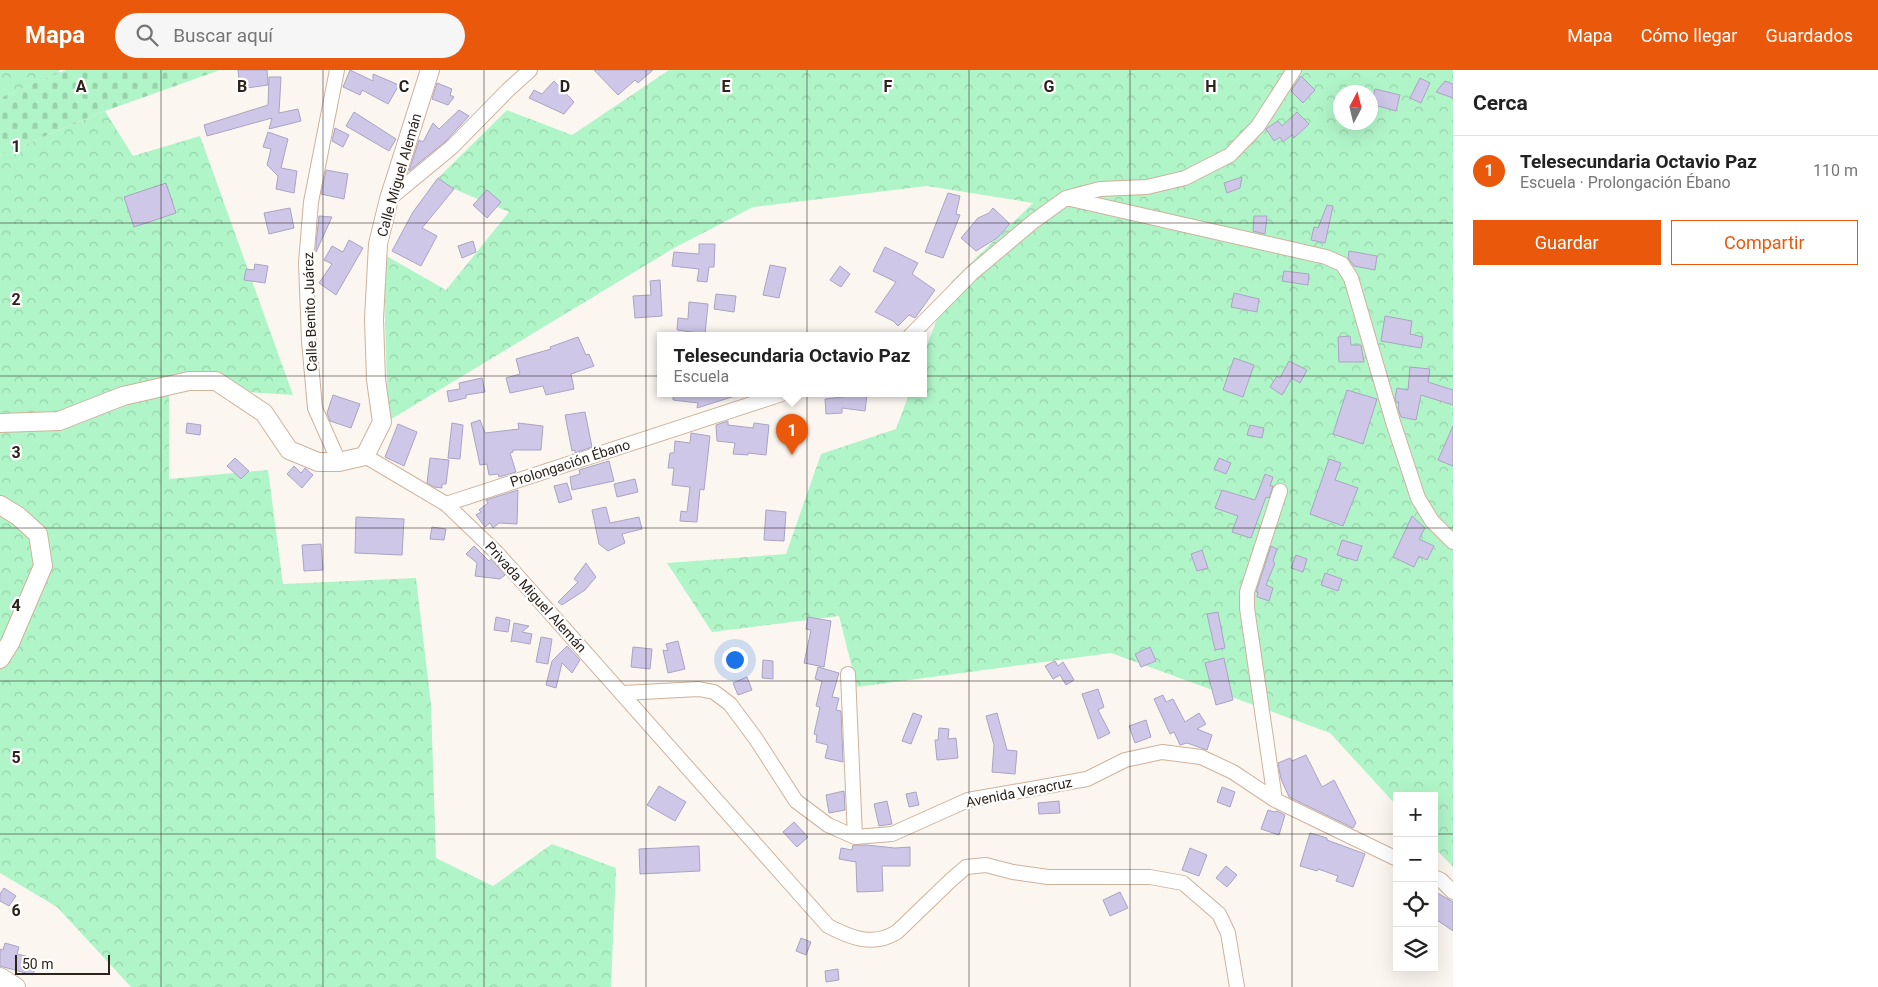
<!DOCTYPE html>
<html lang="es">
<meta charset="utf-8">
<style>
:root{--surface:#fff;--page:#f6f6f6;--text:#222;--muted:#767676;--line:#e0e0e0;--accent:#ea580c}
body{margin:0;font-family:Roboto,sans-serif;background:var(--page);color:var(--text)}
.controls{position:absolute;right:15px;bottom:15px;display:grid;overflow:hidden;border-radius:0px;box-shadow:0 5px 20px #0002}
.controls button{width:45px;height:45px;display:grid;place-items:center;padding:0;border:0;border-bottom:1px solid var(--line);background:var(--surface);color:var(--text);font:25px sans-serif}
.compass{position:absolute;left:1333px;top:15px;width:45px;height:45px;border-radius:50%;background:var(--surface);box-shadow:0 5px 20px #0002;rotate:7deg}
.scale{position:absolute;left:15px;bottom:12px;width:95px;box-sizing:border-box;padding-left:5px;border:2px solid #2e231a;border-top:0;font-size:14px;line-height:18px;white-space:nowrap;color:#2e231a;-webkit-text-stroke:4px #fff;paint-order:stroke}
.you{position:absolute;left:734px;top:589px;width:18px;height:18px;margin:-12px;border:4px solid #fff;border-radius:50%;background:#1a73e8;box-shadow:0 0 0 8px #1a73e833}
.badge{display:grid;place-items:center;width:32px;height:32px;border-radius:50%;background:var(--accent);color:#fff;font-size:16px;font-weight:700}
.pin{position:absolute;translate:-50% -41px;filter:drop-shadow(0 1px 2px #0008)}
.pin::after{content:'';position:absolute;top:26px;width:18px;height:15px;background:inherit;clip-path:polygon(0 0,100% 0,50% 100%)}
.popup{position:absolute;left:657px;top:262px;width:270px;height:65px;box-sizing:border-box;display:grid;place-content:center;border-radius:0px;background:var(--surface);filter:drop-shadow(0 1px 4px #0005);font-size:16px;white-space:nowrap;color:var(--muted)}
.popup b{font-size:19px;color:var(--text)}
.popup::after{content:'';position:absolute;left:50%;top:100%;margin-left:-10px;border:10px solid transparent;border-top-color:var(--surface)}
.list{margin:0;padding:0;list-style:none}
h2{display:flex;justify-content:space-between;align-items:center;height:65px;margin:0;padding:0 20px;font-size:21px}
h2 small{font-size:16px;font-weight:400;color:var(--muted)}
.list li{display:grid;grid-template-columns:32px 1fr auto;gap:15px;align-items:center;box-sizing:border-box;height:70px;padding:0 20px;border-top:1px solid var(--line)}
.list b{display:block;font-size:19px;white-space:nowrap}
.list p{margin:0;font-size:16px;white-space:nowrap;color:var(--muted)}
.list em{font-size:16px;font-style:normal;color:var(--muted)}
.actions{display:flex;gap:10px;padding:15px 20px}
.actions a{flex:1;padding:11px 0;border:1px solid var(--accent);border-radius:0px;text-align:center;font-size:18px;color:var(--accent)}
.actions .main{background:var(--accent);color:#fff}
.icon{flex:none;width:28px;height:28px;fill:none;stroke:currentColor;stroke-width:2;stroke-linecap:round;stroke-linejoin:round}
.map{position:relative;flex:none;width:1453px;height:917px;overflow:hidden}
header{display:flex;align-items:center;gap:30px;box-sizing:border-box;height:70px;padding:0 25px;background:var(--accent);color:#fff}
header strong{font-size:24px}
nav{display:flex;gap:28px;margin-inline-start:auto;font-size:18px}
.search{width:350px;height:45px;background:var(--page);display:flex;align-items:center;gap:12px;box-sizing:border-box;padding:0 18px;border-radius:28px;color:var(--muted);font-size:19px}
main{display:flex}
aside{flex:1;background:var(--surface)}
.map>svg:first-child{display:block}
</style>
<header>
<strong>Mapa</strong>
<div class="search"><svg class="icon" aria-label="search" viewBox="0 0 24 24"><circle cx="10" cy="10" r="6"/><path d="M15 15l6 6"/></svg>Buscar aquí</div>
<nav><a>Mapa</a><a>Cómo llegar</a><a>Guardados</a></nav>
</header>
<main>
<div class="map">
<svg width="1453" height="917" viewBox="0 0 1453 917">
<defs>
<pattern id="forest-crowns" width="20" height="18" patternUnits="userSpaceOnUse" patternTransform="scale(1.25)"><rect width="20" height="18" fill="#b0f5c8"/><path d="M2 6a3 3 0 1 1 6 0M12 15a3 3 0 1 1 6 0" fill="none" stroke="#98d2ab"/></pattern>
<pattern id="cemetery-stones" width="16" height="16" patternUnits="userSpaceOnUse" patternTransform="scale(1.25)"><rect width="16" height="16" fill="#b0f5c8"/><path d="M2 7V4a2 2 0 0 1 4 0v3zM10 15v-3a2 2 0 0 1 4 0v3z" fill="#98d2ab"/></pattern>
</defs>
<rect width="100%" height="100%" fill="#fcf6f1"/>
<path fill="url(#forest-crowns)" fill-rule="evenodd" d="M0,0H59L60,3L0,28Z
M669,0H1453V797L1434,777V726H1397V736L1330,663L1111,583L857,617L839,546L712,562L667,493L786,484L821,384L896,359L909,324H923V286L951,212L1033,133L927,116L753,137L674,178L388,351L383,184L446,220L509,142L435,111L507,40L572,65ZM1340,22H1370V52H1340Z
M105,41L133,86L200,66L293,325L169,317V409L268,400L283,514L416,508L431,635L436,788L493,816L552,774L616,798L611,917H131L57,837L0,803V85Z"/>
<path fill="url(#cemetery-stones)" d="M66,0H220L105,41L0,85V28Z"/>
<path fill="#cec7e8" stroke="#aaa4c3" d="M238,0H267L268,15L240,19Z
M350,0L373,11V4L399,15L388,34L362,20L360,25L343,17Z
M594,0H653L638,13L635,10L618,25Z
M1301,6L1315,20L1303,33L1291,21Z
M269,7H281L279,43L298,39L301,51L269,59L272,48L207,66L204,55L268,35Z
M1420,8L1430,13L1421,33L1410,28Z
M554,11L574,32L564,44L529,28L534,20L542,24Z
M1445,11L1453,14V28L1436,22Z
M437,13L452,19L450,25L454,27L448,35L432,29Z
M1375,19L1400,25L1396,41L1371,34Z
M459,40L469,46L446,71L409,101L419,70L423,72L433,53L439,59Z
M354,42L396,69L389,81L346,56Z
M1297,42L1309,54L1294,68L1292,65L1283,72L1280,67L1274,71L1266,59L1267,58L1278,51L1282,56Z
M335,58L349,65L343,77L332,71Z
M268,62L288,69L281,98L297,101L294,123L276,119L278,106L267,95L271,79L263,77Z
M326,100L348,104L344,129L321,124Z
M1242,107L1240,118L1227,123L1224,113Z
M438,108L454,119L422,158L437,166L421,196L392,181L413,142Z
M166,113L176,143L134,157L124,127Z
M487,120L501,132L487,148L473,135Z
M948,123L960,126L956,144L960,145L943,188L925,182Z
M1327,135L1333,136L1325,173L1311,170L1314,157L1318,158Z
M290,138L294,158L269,164L264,143Z
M993,138L1010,154L997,168L976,181L961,168L978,148L989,143Z
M319,146L332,147L316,182V174Z
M1254,146H1267L1265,164L1253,161Z
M349,170L363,178L336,225L319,213L332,194L324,190L332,176L343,182Z
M473,171L476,182L462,188L458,176Z
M699,174H715L714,197H709L707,212L697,211L699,199L672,196L674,182L699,184Z
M885,177L918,193L912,204L935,220L915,248L909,245L898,256L893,251L875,242L896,212L873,201Z
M1349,181L1377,186L1375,200L1354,196L1348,188Z
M255,194L268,196L265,213L244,210L246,199L254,200Z
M770,195L786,198L779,228L763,225Z
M840,196L850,204L841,217L830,210Z
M1284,201L1309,204L1308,215L1282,211Z
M660,210L662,246L635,248L633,226L651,225L650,211Z
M1234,223L1259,229L1257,242L1231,237Z
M716,224L736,226L734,242L714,239Z
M689,232L708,234L705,264L677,260L678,248L688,249Z
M1385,246L1412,251L1410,264L1423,267L1421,278L1381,271Z
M1350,266L1351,275H1361L1364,292H1339L1338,267Z
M578,267L586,285L589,284L594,296L571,304L574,319L546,325L543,316L510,323L506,308L520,304L516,289L551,279L550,277Z
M1234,288L1254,295L1243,327L1223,320Z
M1289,291L1307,300L1300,313L1292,308L1282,325L1270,317L1277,306L1280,308Z
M1410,297L1430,299L1428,312L1453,320V335L1421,325L1416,350L1401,347L1398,338L1399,332H1396L1395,327L1397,318L1408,320Z
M482,308L485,322L466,325V328L449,332L447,321L460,319L459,313Z
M1347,320L1377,329L1363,374L1333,364Z
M673,324H735V326L697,338L698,333L673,330Z
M852,324H867L865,341L842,338V343L826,344L825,329L851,326Z
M333,325L360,334L351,358L330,351L327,343Z
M585,342L592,377L575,383V380L572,381L565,345Z
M480,350L485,363L519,359L518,353L543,356L541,380H513V382L510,383L516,402L499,407L498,404L489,405L487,394L480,395L471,353Z
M728,351V355L753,358L754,353L769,355L766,385L748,383V385L733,384L735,373L717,371L716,355Z
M187,353L201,355L200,365L186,363Z
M452,353L463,355L460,389L448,388Z
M398,354L417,362L404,396L385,387Z
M1250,355L1264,358L1262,368L1247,365Z
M1453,356V396L1438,390Z
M691,363L710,366L704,420L700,419L697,452L680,451L681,441L687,442L690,417L672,415L674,398H668L670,383H674L675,371L690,373Z
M235,388L249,401L241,409L227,396Z
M430,388L449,390L446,414H442V418L434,417L427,413Z
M1219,388L1231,393L1226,404L1214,399Z
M1329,389L1341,393L1335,410L1358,418L1343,456L1310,444Z
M609,391L614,411L572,420L570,407L580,404L579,400Z
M294,396L301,403L305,398L313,405L302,418L287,404Z
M1265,404L1273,407L1270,416H1273L1269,428L1266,427L1251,468L1232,462L1238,446L1215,438L1222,420L1255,430Z
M635,409L638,422L617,427L614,414Z
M567,413L572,429L559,433L554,416Z
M518,420L517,454L499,453L493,458L490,453L485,457L476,445L481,442L479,440L488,433L486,430Z
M606,437L610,453L639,447L642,459L622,464L625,473L608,481L599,474L592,440Z
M766,440L786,442L784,471L764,470Z
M1412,446L1425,458L1419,469L1434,476L1427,490L1419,486L1414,497L1393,487Z
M356,447L404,449L402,485L355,483Z
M432,457L446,459L444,470L430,469Z
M1342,470L1362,476L1357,491L1337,485Z
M321,474L323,500L304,501L302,475Z
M474,476L489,491L491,489L505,505L500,509L475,506L477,493L466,484Z
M1271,476L1277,479L1273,491L1275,493L1266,515L1273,518L1269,531L1257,527L1258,522H1256Z
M1202,480L1208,498L1197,501L1191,484Z
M1296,485L1307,489L1303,502L1291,498Z
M586,493L596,507L585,520L562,535L558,532L578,512L574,509Z
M1325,503L1342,509L1338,521L1321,515Z
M1218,542L1225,578L1215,580L1207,544Z
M496,547L510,550L508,562L494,560Z
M808,547L831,551L824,597L804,593L811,560L806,559Z
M514,553L529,556L522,562L532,564L530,574L513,571L511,572Z
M541,567L552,569L548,594L536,592Z
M678,571L685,599L668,603L663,580L668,581L666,574Z
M567,576L580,590L572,603L562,593L556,618L546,615L552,591Z
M633,577L652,579L650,599L631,597Z
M1150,577L1156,591L1141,597L1135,584Z
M1224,588L1233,630L1216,635L1205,593Z
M763,590L773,591V609L762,608Z
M1055,591L1058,596L1063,592L1074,610L1066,615L1060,605L1053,609L1045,596Z
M818,597L839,603L832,627L839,628L836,640L841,641L843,692L825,688L828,675L816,672L817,665L814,664L820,637L816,636L822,611L815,609Z
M747,607L752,620L738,625L733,613Z
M1098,619L1104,637L1098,640L1110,663L1098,669L1082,624Z
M1163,625L1166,632L1173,629L1185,652L1199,643L1206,654L1197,659L1212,665L1207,680L1187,673L1180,675L1174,662L1170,664L1154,629Z
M913,643L922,646L911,674L902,671Z
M997,643L1007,680L1017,681L1015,704L992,702L994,675L986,646Z
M1146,650L1151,667L1135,673L1129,656Z
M939,658L949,659L948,669L956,668L958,688L937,690L935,670H938Z
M1306,685L1322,717L1334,710L1356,753L1353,758L1289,727L1281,709L1278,693L1290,688L1292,691Z
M659,716L686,732L675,751L647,735Z
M1222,717L1235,722L1230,737L1217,732Z
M844,721L845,740L829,743L826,725Z
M916,722L919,735L909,737L906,724Z
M887,731L892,754L879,756L874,734Z
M1059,731L1060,743L1039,744L1038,733Z
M1268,740L1274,742L1277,741L1285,745L1279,765L1261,759Z
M794,752L808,767L797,777L783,762Z
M1310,763L1327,768V770L1365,784L1353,817L1336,811L1338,806L1318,799L1317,801L1300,796Z
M853,775H866L895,778L910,777V796H882L883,821L857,822L856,792L839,789L841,778L852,780Z
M699,776L700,801L640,804L639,779Z
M1190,778L1207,785L1199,806L1182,800Z
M1226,796L1237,805L1227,817L1216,808Z
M4,818L16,826L9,836L0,831V824Z
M1434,821L1453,832V861L1434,848Z
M1120,822L1128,838L1110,846L1103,830Z
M801,868L811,872L806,885L796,881Z
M5,873L19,877L17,884L38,889L33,905L0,896V879L3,880Z
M838,899L839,910L826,912L825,901Z"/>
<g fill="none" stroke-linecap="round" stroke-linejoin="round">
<g stroke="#ceb29b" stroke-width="16">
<path id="minor" d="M337,0L311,132L306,193L309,271L315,338L339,392
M1066,128L1326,187L1342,194L1351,208L1393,352L1418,428L1432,451L1453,472
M389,129L452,77L508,20L530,0
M910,266L971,204L1034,151L1066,128L1100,119L1147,117L1185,108L1230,85L1258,56L1294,0
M365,386L446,434L497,483L828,856C851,868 873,877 897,862L951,810L966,797L986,795L1013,802L1048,807H1150L1183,813L1219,844L1228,863L1237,917
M446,434L782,324
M848,604L855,767
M623,623L699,619L714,622L730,634L756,669L796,731L828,755L855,767L892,764L968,730L1087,709L1125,690L1162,682L1201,687L1233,702L1275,730L1397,789
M1275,730L1247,538V522L1280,421
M1434,807L1441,810L1453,822"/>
</g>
<g stroke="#ceb29b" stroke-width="20">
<path id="major" d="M0,353L59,351L123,326L189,311H216L264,343L289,380L318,392H339L365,386L382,352L376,310L374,249L378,174L389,129L430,0
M0,435L18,446L38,464L43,496L10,573L0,589
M0,907L16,917"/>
</g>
<use href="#minor" stroke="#fff" stroke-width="14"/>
<use href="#major" stroke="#fff" stroke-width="18"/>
</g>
<path fill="none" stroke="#2e231a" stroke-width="1" stroke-opacity="0.55" d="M161,0V917M323,0V917M484,0V917M646,0V917M807,0V917M969,0V917M1130,0V917M1292,0V917M0,153H1453M0,306H1453M0,458H1453M0,611H1453M0,764H1397M1434,764H1453"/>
<g text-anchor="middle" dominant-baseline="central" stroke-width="4.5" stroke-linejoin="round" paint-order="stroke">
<g font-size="14" fill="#2e231a" stroke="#fff">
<text transform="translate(399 105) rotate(-74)">Calle Miguel Alemán</text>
<text transform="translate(310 242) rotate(-92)">Calle Benito Juárez</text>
<text transform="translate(570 393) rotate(-18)">Prolongación Ébano</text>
<text transform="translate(536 527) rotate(48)">Privada Miguel Alemán</text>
<text transform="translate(1019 722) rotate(-11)">Avenida Veracruz</text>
</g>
</g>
<g font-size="16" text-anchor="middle" font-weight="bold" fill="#2e231a" stroke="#fff" stroke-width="4.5" stroke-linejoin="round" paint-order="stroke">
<text x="81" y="22">A</text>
<text x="242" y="22">B</text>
<text x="404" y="22">C</text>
<text x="565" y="22">D</text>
<text x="726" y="22">E</text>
<text x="888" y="22">F</text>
<text x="1049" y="22">G</text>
<text x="1211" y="22">H</text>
<text x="16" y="82">1</text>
<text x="16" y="235">2</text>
<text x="16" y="388">3</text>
<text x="16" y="541">4</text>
<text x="16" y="693">5</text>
<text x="16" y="846">6</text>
</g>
</svg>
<div class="controls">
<button>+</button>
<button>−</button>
<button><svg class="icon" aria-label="locate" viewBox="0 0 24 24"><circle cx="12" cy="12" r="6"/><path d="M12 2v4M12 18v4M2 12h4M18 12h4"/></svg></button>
<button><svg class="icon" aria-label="layers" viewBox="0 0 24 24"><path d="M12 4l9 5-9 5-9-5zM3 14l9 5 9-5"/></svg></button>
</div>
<svg class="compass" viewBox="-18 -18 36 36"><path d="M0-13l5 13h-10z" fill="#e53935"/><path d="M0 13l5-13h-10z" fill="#767676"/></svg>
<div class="scale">50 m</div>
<div class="you"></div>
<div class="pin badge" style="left:792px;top:385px">1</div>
<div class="popup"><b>Telesecundaria Octavio Paz</b>Escuela</div>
</div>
<aside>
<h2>Cerca<small></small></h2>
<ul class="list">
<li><span class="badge">1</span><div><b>Telesecundaria Octavio Paz</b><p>Escuela · Prolongación Ébano</p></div><em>110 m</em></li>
</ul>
<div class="actions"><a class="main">Guardar</a><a>Compartir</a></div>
</aside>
</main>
